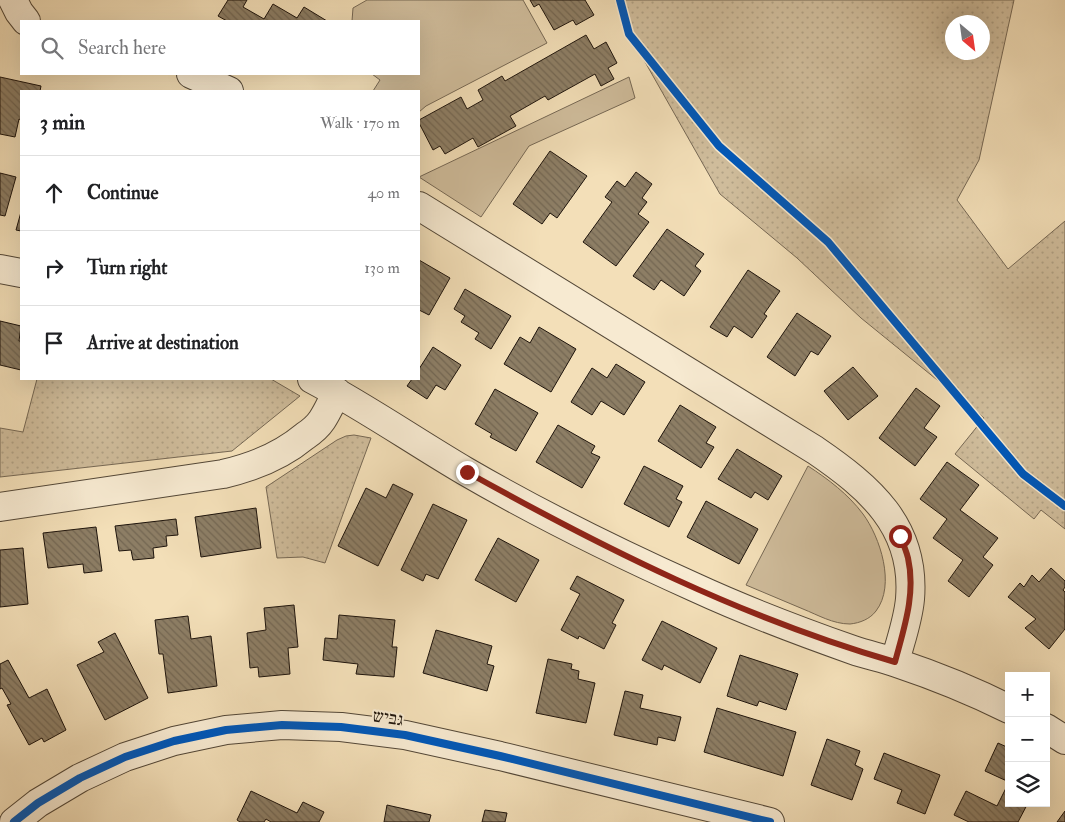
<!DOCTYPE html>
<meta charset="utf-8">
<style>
:root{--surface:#fff;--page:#f6f6f6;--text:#202124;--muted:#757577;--line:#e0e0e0}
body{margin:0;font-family:"IM FELL Double Pica","Frank Ruhl Libre",serif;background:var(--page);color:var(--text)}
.controls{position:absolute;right:15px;bottom:15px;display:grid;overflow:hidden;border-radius:0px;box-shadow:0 5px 20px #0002}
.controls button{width:45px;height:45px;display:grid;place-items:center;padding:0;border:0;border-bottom:1px solid var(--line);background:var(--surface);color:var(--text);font:25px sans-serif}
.compass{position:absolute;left:945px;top:15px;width:45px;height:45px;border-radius:50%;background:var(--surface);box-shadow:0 5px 20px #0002;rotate:151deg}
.stop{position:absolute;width:15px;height:15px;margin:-11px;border:4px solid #8f2418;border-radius:50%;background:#fff}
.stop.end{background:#8f2418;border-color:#fff;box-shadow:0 1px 5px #0008}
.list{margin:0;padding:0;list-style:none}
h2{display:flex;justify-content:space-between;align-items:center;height:65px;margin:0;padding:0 20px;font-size:21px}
h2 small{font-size:16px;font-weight:400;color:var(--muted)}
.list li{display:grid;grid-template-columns:32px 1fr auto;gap:15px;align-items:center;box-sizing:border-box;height:75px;padding:0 20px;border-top:1px solid var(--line)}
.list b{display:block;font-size:19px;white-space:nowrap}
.list em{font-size:16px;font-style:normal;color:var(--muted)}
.icon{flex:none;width:28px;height:28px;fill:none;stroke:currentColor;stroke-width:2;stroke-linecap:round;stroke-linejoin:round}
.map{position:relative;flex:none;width:1065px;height:822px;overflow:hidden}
.search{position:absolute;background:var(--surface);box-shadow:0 5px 20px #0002;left:20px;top:20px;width:400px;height:55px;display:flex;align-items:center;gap:12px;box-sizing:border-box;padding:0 18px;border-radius:0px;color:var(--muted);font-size:19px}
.panel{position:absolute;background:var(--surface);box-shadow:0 5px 20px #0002;left:20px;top:90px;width:400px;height:290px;border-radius:0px}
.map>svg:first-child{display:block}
</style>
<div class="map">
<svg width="1065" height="822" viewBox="0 0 1065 822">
<defs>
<pattern id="grass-dots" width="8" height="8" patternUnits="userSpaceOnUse" patternTransform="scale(1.25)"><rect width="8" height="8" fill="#cfbc9b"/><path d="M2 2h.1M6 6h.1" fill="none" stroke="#b1a184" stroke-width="1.8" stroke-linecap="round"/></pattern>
<pattern id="building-back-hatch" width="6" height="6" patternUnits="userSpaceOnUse" patternTransform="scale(1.25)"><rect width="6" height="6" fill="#8d7e65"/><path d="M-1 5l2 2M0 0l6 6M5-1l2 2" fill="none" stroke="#736652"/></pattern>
</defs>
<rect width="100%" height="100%" fill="#f3dfb8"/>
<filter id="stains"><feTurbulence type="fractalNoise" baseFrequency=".004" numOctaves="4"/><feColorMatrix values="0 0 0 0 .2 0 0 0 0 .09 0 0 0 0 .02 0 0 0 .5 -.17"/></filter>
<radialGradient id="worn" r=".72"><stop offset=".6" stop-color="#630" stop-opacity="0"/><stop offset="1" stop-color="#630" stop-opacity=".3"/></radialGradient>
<path fill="url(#grass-dots)" stroke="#766854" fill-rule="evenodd" d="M624,0H1014L979,160L957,200L1008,269L1065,221V529L1041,510L1034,519L955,454L984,418L861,318L797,258L720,194L632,39ZM952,22H982V52H952Z
M37,379H271L300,396L232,451L0,477V428L23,432Z
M354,435L371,438L325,563L303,557L277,558L266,487L337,440L346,436Z"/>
<path fill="#cfbc9b" stroke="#766854" d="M367,0H523L547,43L426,106L419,112V91H373L380,80L372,74H419V21H352L353,8Z
M629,77L635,98L529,146L481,217L419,177Z
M808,466C828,479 848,494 863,514C880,537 896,585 876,611C870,619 860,623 850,624C833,624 818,615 803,609C784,601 765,593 746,585Z"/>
<path fill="url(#building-back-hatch)" stroke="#1e140c" d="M228,0H247L243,7L264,19L273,4L297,18L304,7L327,21H227L218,16Z
M530,0H585L594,15L576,25L573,20L554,30L539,4L534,7Z
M586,35L594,49L606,42L617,63L608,68L614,79L601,86L595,74L548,100L545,96L510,116L516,126L478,147L473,138L445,154L440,146L433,150L419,123V120L461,97L467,109L483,100L478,90L502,76L505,81Z
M0,77L41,86L40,91H21V120L19,119L15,137L0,134Z
M550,151L587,176L557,218L550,213L542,224L513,204Z
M636,172L652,184L642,198L647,202L638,214L649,222L616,266L583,242L612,202L605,197L617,181L625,187Z
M0,173L16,177L5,216L0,215Z
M21,212V231L16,230Z
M667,229L704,254L695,266L701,271L684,296L661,280L654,290L633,276Z
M419,260L450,278L429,315L419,310Z
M748,270L780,291L764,314L767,316L752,338L734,326L727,337L710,327Z
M465,289L511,316L491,349L475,339L479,333L461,322L465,316L454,309Z
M797,313L831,336L818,355L811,351L795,376L767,357Z
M0,321L21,326L19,341H21V370L0,365Z
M539,327L576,349L551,392L504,364L520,337L530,343Z
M433,347L461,365L445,390L436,385L427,399L407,386L412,379H419V369Z
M616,364L645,382L624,415L601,401L592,415L571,402L592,368L607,378Z
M853,367L878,396L848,420L824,391Z
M916,388L940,406L924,428L937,437L915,466L879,438Z
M495,389L538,413L516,451L490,437L492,434L475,424Z
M680,405L716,427L706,443L714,447L701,468L658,441Z
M558,425L595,446L591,453L600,457L582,488L536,462Z
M737,449L782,476L768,500L755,492L751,498L718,479Z
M947,462L979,485L960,510L998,538L983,557L993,565L969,597L948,581L963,560L933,538L947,519L920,499Z
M644,466L683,486L676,499L682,502L669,527L624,504Z
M393,484L413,494L378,566L338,546L366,488L386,498Z
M706,501L758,529L739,564L687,537Z
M433,504L467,520L438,579L426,574L423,581L401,570Z
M256,508L261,548L201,557L195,517Z
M176,519L178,535L166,536L167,546L153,548L154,558L133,560L131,550L119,551L115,526Z
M96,527L102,571L84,573L83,564L48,568L43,533Z
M498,538L539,560L516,602L475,580Z
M23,548L28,604L0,607V550Z
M1051,568L1065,581V587L1063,590L1065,592V629L1049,649L1025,628L1036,619L1008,597L1020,583L1024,587L1032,575L1039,582Z
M577,576L624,600L612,623L616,625L604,649L579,636L578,639L561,630L580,594L570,589Z
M294,605L298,647L288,648L290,674L259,677L258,667L250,668L247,633L266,630L264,608Z
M339,615L395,620L392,647H397L394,677L356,674L358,664L323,660L325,638L337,639Z
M188,616L191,639L211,636L217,686L168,693L163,654H159L155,620Z
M662,621L717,648L700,683L664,665L662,670L642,660Z
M436,630L492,646L487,664L494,666L487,691L423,673Z
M115,633L148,698L105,720L77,665L104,652L98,642Z
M740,655L798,674L786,710L759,701L757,706L727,696Z
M548,659L572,664L571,669L579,671L578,679L595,683L586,723L536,713Z
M8,660L29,698L47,689L66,730L44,742L42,738L29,745L7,705L11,704L2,688L0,689V664Z
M625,691L643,695L640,708L681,717L675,741L658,737L657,745L614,735Z
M717,708L796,732L783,776L704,752Z
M827,739L860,751L855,765L863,769L852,800L811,785Z
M998,743L1009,748V782L985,771Z
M884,753L940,775L925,814L897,803L902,790L874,779Z
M1009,782V803H1028L1018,822H969L954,815L966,791L997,806Z
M251,791L297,813L303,802L324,812L319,822H271L266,819L264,822H240L237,820Z
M387,805L431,815L429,822H384Z
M485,810L507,813L505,822H482Z
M1065,811V822H1057Z"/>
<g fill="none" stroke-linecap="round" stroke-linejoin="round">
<g stroke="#534737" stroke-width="30">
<path id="minor" d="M13,0L19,12L26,21
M191,74L229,91
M419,206L815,450C869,487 916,526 910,599C908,621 900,642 895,662
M0,269L21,273
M312,379C365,407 414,441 465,471C539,514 616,552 694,587C746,611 799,631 853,650C867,655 883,658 897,663C936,676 973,691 1009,709
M0,507L223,474C254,467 281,456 305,436C311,432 318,426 322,420C328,411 332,401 337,392
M1046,728L1065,740
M14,822L38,803L80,778L125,757L174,741L226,730L282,725L341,727L405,735L500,756L770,822"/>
</g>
<use href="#minor" stroke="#f7ead1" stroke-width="28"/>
<g stroke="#f7ead1" stroke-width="11">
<path id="cycleway" d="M620,0L629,34L719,146L828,242L1023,474L1065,506
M14,822L38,803L80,778L125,757L174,741L226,730L282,725L341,727L405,735L500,756L770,822"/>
</g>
<use href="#cycleway" stroke="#0057b8" stroke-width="8"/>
</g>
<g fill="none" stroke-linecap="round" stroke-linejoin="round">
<path stroke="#8f2418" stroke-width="6" d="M467,472C603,548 745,619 895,662C904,628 916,594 908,558C906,550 903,543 900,536"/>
</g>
<g text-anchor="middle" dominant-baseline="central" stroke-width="4" stroke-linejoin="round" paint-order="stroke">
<g font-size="18" fill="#1e140c" stroke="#f7ead1">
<text transform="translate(388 718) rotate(8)">גביש</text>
</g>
</g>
<rect width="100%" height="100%" filter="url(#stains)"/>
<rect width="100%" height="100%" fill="url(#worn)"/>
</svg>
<div class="controls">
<button>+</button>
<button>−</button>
<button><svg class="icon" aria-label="layers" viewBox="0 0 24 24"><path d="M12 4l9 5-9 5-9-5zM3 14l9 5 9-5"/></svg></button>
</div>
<svg class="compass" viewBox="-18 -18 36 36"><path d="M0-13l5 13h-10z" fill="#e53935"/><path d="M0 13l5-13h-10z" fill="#757577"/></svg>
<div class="stop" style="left:900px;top:536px"></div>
<div class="stop end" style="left:467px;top:472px"></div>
<div class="search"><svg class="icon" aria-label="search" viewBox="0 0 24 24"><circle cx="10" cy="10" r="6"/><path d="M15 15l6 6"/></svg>Search here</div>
<section class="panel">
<h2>3 min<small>Walk · 170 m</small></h2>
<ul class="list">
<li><svg class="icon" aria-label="ahead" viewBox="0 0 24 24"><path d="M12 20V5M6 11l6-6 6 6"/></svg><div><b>Continue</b></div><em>40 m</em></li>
<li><svg class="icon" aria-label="right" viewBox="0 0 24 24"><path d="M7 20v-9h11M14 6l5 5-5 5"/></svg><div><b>Turn right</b></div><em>130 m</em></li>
<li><svg class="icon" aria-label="arrive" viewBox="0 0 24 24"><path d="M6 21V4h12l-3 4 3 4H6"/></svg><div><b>Arrive at destination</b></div></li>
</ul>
</section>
</div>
